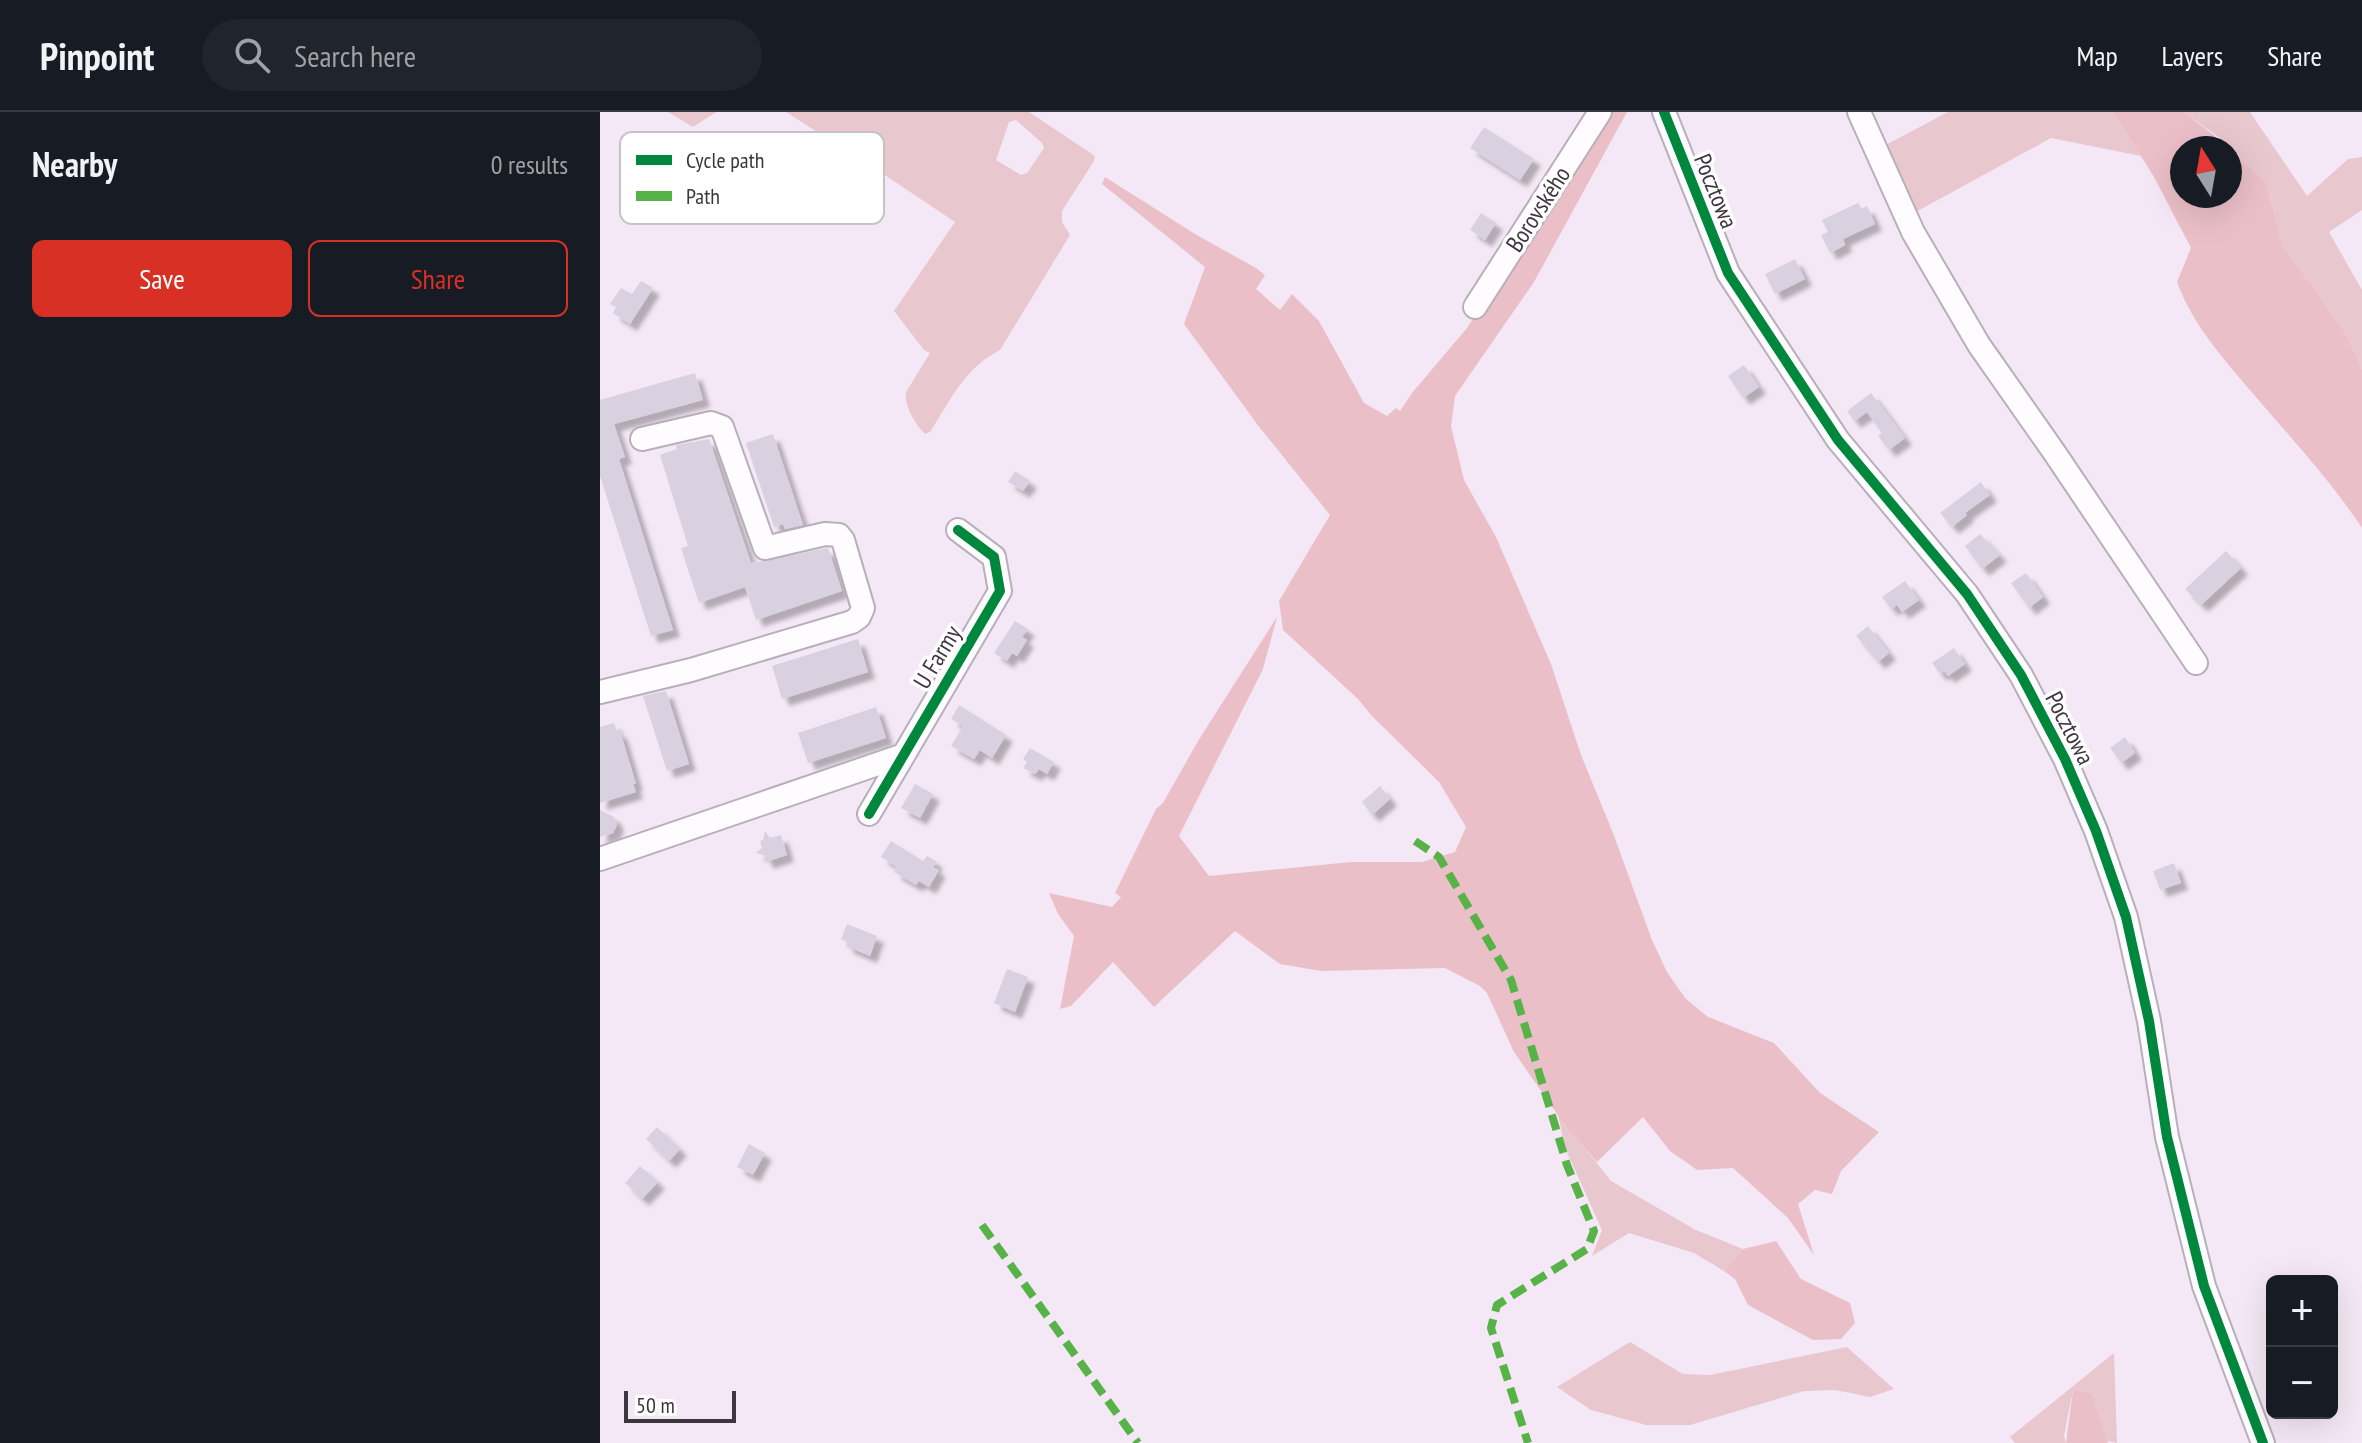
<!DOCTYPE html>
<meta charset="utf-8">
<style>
:root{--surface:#171b24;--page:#20242c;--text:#f1f3f6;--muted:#9ea1a6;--line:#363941;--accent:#d93025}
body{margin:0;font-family:"PT Sans Narrow",sans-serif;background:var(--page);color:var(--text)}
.controls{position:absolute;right:24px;bottom:24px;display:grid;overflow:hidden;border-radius:12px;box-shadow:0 8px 32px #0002}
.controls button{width:72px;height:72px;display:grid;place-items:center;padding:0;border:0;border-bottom:2px solid var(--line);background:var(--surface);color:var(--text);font:40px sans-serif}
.compass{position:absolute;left:1570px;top:24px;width:72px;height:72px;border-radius:50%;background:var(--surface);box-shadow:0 8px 32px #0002;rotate:349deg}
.scale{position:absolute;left:24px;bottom:20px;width:112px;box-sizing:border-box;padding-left:8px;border:4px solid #3e363f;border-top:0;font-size:22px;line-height:28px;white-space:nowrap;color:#3e363f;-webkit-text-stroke:6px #fff;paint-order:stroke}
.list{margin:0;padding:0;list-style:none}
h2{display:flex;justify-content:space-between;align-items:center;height:104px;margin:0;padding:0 32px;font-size:34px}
h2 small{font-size:26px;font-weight:400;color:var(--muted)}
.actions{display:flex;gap:16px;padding:24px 32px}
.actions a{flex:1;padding:18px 0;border:2px solid var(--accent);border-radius:12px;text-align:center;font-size:28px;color:var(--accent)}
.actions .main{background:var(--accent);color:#fff}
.icon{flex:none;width:44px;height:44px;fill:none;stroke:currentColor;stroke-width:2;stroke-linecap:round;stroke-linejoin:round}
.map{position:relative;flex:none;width:1762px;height:1331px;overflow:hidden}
header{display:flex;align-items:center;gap:48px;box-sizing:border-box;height:112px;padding:0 40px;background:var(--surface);border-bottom:2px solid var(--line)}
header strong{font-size:38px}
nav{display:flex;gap:44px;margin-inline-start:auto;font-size:28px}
.search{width:560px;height:72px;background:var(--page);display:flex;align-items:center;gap:20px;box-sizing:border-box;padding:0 28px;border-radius:44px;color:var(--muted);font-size:30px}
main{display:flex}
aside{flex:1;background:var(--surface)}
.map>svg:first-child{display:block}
</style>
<header>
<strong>Pinpoint</strong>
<div class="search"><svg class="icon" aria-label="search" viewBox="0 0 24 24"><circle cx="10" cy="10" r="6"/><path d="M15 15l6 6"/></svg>Search here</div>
<nav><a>Map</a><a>Layers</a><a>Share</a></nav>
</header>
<main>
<aside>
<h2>Nearby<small>0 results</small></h2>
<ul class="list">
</ul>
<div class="actions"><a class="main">Save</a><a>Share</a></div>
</aside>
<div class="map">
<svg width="1762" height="1331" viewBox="0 0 1762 1331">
<defs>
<filter id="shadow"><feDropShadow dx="7" dy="7" stdDeviation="2" flood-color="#0004"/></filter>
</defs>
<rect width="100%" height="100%" fill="#f5e8f6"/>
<path fill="#e9c7cf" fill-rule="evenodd" d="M68,0H116L93,15Z
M186,0H429L495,44L494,49L462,99V110L470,123L400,238C365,255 350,289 330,320L325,322C315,312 304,294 306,280L330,241L324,238L294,199L355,110L255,43L254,33L249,37L242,36ZM416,8L442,31L444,36L427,61L421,63L396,48L409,10Z
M1348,0H1513L1541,44L1451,26L1314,101L1282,35Z
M1584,0H1650L1707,84L1748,47L1762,45V98L1729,120L1762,178V257L1747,223L1682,132L1666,71L1621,27Z
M958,1002L1011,1069L1096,1118L1143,1137L1124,1159L1094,1141L1029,1121L992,1144L1002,1118L965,1036Z
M1030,1230L1083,1262L1110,1263L1247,1235L1294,1277L1270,1285L1235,1278L1204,1279L1090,1313H1046L991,1298L957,1275Z
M1514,1241L1517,1331L1507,1329L1492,1281L1473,1278L1464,1324L1466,1331H1415L1410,1325Z"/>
<path fill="#ebbfc8" d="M1007,0H1027L934,170L855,284L851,314L864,368L896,425L951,552L981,643L1013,721L1052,828L1067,860L1085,886L1108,905L1174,931L1220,981L1279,1020L1241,1059L1232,1082L1215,1078L1198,1092L1214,1143L1188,1106L1133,1056L1097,1058L1070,1039L1043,1005L997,1050L962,1009L914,940L887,881L880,874L845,856L721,859L680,852L635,819L554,895L513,850L471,894L460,897L474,824L458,802L449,781L512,795L521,785L515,781L556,697L563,691L598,629L677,505L663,557L579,724L609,764L751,750H822L855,740L866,715L839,670L771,603L758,587L683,518L679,489L730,403L657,312L584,212L605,155L502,72L505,65L595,122L656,156L665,163L656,177L680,198L692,182L719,209L764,291L787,304L796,296L800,299L812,281L867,216Z
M1513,0H1584L1630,36H1582V84H1630V36L1666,71L1682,132L1747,223L1762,257V416C1729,366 1687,322 1649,277C1621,244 1592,211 1577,170L1591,136L1554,65Z
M1176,1129L1201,1167L1250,1191L1255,1211L1241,1227L1213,1228L1148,1193L1135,1167L1124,1159L1143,1137Z
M1473,1278L1492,1281L1508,1331H1466Z"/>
<path fill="#d9d0e0" filter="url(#shadow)" d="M884,15L934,47L920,68L870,36Z
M1258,91L1262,97L1267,94L1275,112L1243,127L1245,133L1230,141L1221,123L1228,120L1222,108Z
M881,101L896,111L885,128L870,118Z
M1195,147L1205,167L1175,182L1165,162Z
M41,169L53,176L30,212L13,201L16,195L10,192L21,176L32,182Z
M1144,253L1159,275L1143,286L1128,264Z
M95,261L103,288L14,312L25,345L19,347L73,518L51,524L0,364V288Z
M1271,281L1305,326L1289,338L1278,324L1282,321L1267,300L1254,309L1247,299Z
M173,322L203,413L185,417L183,412L174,415L146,331Z
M109,327L151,451L228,436L242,479L156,508L145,475L99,491L81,436L88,434L60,343L77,337L76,333Z
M415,359L430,369L423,379L408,370Z
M1381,370L1390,383L1365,401L1367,403L1352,415L1340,401Z
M1380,422L1400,443L1382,457L1365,434Z
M1626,439L1641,456L1601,493L1585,477Z
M1426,461L1443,485L1429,496L1411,471Z
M1305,469L1319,488L1302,500L1297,493L1291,497L1282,485Z
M415,509L428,517L422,525L427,528L417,544L412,541L407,549L394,541Z
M1268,514L1289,541L1278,550L1256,524Z
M258,527L268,560L182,587L172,554Z
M1354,536L1365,552L1348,564L1344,559L1340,562L1332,551Z
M66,579L89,652L67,659L43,584Z
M359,593L406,623L392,646L380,638L374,647L351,634L363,614L351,607Z
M276,595L286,626L208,651L198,621Z
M14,611L17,620L20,619L36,672H33L36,680L0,691V615Z
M1525,625L1535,641L1521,651L1510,636Z
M430,636L454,650L447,662L439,657L435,662L423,656L427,650L423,647Z
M315,672L333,682L320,706L301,696Z
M780,674L790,687L772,703L762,690Z
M0,698L14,705L17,713L13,721L0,725Z
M165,719L170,726L181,723L187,743L166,750L164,743L156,741L162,736L160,729L163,728Z
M291,729L323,749L327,744L336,749L333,755L339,758L329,775L319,769L316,773L294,760L297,755L281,745Z
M1574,751L1581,771L1560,778L1553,759Z
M247,812L277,824L270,844L246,834L247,830L241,827Z
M407,857L428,865L415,900L394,891Z
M57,1015L80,1037L69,1049L46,1027Z
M149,1032L165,1041L153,1063L137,1055Z
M40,1054L58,1070L42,1087L25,1071Z"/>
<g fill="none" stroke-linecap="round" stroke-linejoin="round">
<g stroke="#b8afba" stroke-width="26">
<path id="minor" d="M1064,0L1128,161L1238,328L1367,482L1421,563L1465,647L1496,719L1526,805L1549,909L1567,1025L1604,1174L1663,1331
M1259,0L1313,120L1379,233L1454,340L1596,551
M875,195L1000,0
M0,580L91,558L252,510L259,505L263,496L243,428L239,423L225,422L165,436L122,315L111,311L42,327
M269,702L400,479L394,445L358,418
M0,747L301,644"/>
</g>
<use href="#minor" stroke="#fefcfe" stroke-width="22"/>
<path stroke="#57b247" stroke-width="8" stroke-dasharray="16 8" stroke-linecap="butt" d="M815,729L839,745L911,868L967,1053L994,1119L987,1137L897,1193L891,1216L928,1331
M382,1113L538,1331"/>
<g stroke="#fff" stroke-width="15">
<path id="cycleway" d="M1064,0L1128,161L1238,328L1367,482L1421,563L1465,647L1496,719L1526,805L1549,909L1567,1025L1604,1174L1663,1331
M269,702L400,479L394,445L358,418"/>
</g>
<use href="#cycleway" stroke="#00873e" stroke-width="10"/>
</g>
<g text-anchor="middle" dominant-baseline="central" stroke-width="7" stroke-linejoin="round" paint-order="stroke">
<g font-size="24" fill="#3e363f" stroke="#fff">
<text transform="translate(1116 79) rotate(68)">Pocztowa</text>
<text transform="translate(938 97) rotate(-57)">Borovského</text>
<text transform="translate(337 545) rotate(-59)">U Farmy</text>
<text transform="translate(1470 616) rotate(63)">Pocztowa</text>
</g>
</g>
<rect x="20" y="20" width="264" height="92" rx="12" fill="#fff" stroke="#c5c3c5" stroke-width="2"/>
<rect x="36" y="43" width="36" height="10" fill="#00873e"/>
<rect x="36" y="79" width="36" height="10" fill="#57b247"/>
<g font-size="22" fill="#3e363f">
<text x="86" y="56">Cycle path</text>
<text x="86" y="92">Path</text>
</g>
</svg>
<div class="controls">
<button>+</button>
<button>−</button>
</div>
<svg class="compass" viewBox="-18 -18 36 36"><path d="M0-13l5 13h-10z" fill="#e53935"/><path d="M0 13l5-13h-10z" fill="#9ea1a6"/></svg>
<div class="scale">50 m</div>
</div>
</main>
